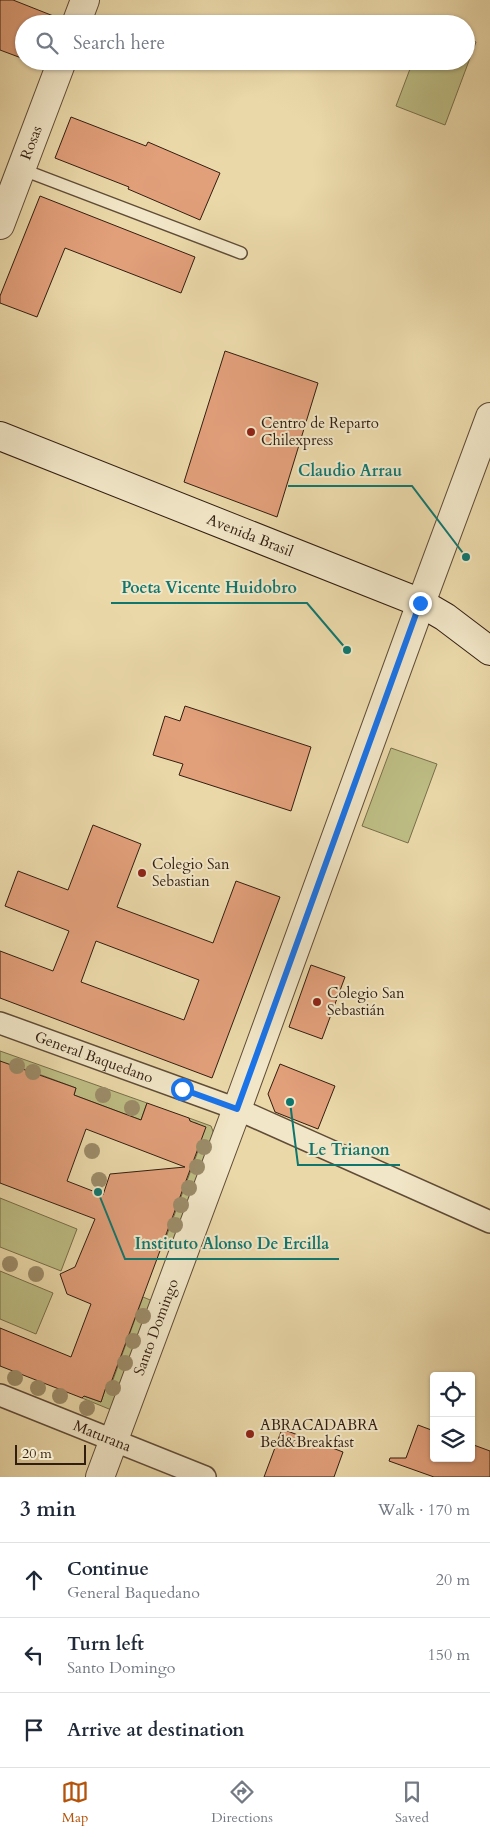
<!DOCTYPE html>
<meta charset="utf-8">
<style>
:root{--surface:#fff;--page:#f6f6f7;--text:#1f2937;--muted:#747a83;--line:#e0e1e3;--accent:#b45309}
body{margin:0;font-family:Cardo,serif;background:var(--page);color:var(--text)}
.controls{position:absolute;right:15px;bottom:15px;display:grid;overflow:hidden;border-radius:5px;box-shadow:0 1px 4px #0004}
.controls button{width:45px;height:45px;display:grid;place-items:center;padding:0;border:0;border-bottom:1px solid var(--line);background:var(--surface);color:var(--text);font:25px sans-serif}
.scale{position:absolute;left:15px;bottom:12px;width:71px;box-sizing:border-box;padding-left:5px;border:2px solid #321e11;border-top:0;font-size:14px;line-height:18px;white-space:nowrap;color:#321e11;-webkit-text-stroke:4px #f1e6c7;paint-order:stroke}
.stop{position:absolute;width:15px;height:15px;margin:-11px;border:4px solid #1a73e8;border-radius:50%;background:#fff}
.stop.end{background:#1a73e8;border-color:#fff;box-shadow:0 1px 5px #0008}
.list{margin:0;padding:0;list-style:none}
h2{display:flex;justify-content:space-between;align-items:center;height:65px;margin:0;padding:0 20px;font-size:21px}
h2 small{font-size:16px;font-weight:400;color:var(--muted)}
.list li{display:grid;grid-template-columns:32px 1fr auto;gap:15px;align-items:center;box-sizing:border-box;height:75px;padding:0 20px;border-top:1px solid var(--line)}
.list b{display:block;font-size:19px;white-space:nowrap}
.list p{margin:0;font-size:16px;white-space:nowrap;color:var(--muted)}
.list em{font-size:16px;font-style:normal;color:var(--muted)}
.icon{flex:none;width:28px;height:28px;fill:none;stroke:currentColor;stroke-width:2;stroke-linecap:round;stroke-linejoin:round}
.map{position:relative;flex:none;width:490px;height:1477px;overflow:hidden}
.search{position:absolute;background:var(--surface);box-shadow:0 1px 4px #0004;left:15px;right:15px;top:15px;height:55px;display:flex;align-items:center;gap:12px;box-sizing:border-box;padding:0 18px;border-radius:28px;color:var(--muted);font-size:19px}
.sheet{height:290px;background:var(--surface)}
nav{display:flex;justify-content:space-around;align-items:center;box-sizing:border-box;height:70px;border-top:1px solid var(--line);background:var(--surface);font-size:14px;color:var(--muted)}
nav a{display:grid;justify-items:center;gap:2px}
nav .on{color:var(--accent)}
.map>svg:first-child{display:block}
</style>
<div class="map">
<svg width="490" height="1477" viewBox="0 0 490 1477">
<rect width="100%" height="100%" fill="#ead8a9"/>
<filter id="stains"><feTurbulence type="fractalNoise" baseFrequency=".004" numOctaves="4"/><feColorMatrix values="0 0 0 0 .2 0 0 0 0 .09 0 0 0 0 .02 0 0 0 .5 -.17"/></filter>
<radialGradient id="worn" r=".72"><stop offset=".6" stop-color="#630" stop-opacity="0"/><stop offset="1" stop-color="#630" stop-opacity=".3"/></radialGradient>
<path fill="#bdbd84" stroke="#786e4a" d="M466,38L476,42L445,125L396,106L413,61H466Z
M391,748L437,764L408,843L362,826Z
M0,1051L147,1103L141,1120L74,1095L76,1088L36,1073L33,1080L0,1061Z
M189,1118L211,1126L216,1139L177,1244L165,1240L201,1143L199,1139L201,1126L196,1123L191,1124Z
M0,1198L77,1229L61,1271L0,1247Z
M0,1271L53,1293L36,1334L0,1319Z
M143,1297L155,1302L114,1411L82,1398L84,1396L101,1402L106,1387L110,1388Z"/>
<path fill="#e19f7a" stroke="#321e11" fill-rule="evenodd" d="M0,0H13L61,19V24H24V59L0,50Z
M71,117L146,146L148,142L220,173L200,220L128,189L129,187L55,158Z
M40,196L195,257L181,293L65,248L37,317L0,303V296Z
M225,351L318,383L277,517L184,482Z
M185,706L311,747L291,811L179,775L183,764L153,755L165,716L180,721Z
M93,825L141,844L117,907L213,943L236,881L280,897L212,1078L0,998V951L53,971L69,931L5,906L18,871L68,890ZM96,941L199,980L184,1020L81,982Z
M311,965L345,977L322,1039L289,1027Z
M0,1061L76,1088L74,1095L141,1120L147,1103L189,1118L190,1121L206,1127L109,1388L106,1387L101,1402L84,1396L82,1398L0,1366V1328L71,1357L91,1304L67,1294L60,1274L75,1267L95,1219L0,1183ZM86,1129L185,1167L110,1174L103,1195L67,1181Z
M280,1064L335,1086L318,1129L275,1112L268,1094Z
M418,1425L434,1431V1458H471V1444L490,1451V1477H434L389,1461L390,1458H406Z
M282,1429L343,1452L334,1477H264Z"/>
<g fill="none" stroke-linecap="round" stroke-linejoin="round">
<g stroke="#604c37" stroke-width="14">
<path id="service" d="M21,169L241,253"/>
</g>
<g stroke="#604c37" stroke-width="24">
<g id="minor">
<path id="s1" d="M0,1023L237,1109L490,1222"/>
<path id="s2" d="M0,1395L205,1477"/>
</g>
</g>
<g stroke="#604c37" stroke-width="30">
<g id="tertiary">
<path d="M76,24L85,0"/>
<path id="s3" d="M0,225L62,61"/>
<path id="s4" d="M100,1477L237,1109L421,603L490,417"/>
</g>
</g>
<g stroke="#321e11" stroke-width="30">
<g id="secondary">
<path id="s5" d="M0,436L421,603L445,617L490,651"/>
</g>
</g>
<use href="#service" stroke="#f1e6c7" stroke-width="11"/>
<use href="#minor" stroke="#f1e6c7" stroke-width="21"/>
<use href="#tertiary" stroke="#f1e6c7" stroke-width="28"/>
<use href="#secondary" stroke="#f1e6c7" stroke-width="28"/>
</g>
<g fill="#9c8c69">
<circle cx="17" cy="1066" r="8"/>
<circle cx="33" cy="1072" r="8"/>
<circle cx="103" cy="1095" r="8"/>
<circle cx="132" cy="1108" r="8"/>
<circle cx="204" cy="1147" r="8"/>
<circle cx="92" cy="1151" r="8"/>
<circle cx="197" cy="1167" r="8"/>
<circle cx="99" cy="1180" r="8"/>
<circle cx="189" cy="1188" r="8"/>
<circle cx="181" cy="1205" r="8"/>
<circle cx="175" cy="1225" r="8"/>
<circle cx="10" cy="1264" r="8"/>
<circle cx="36" cy="1274" r="8"/>
<circle cx="143" cy="1316" r="8"/>
<circle cx="133" cy="1341" r="8"/>
<circle cx="125" cy="1363" r="8"/>
<circle cx="15" cy="1378" r="8"/>
<circle cx="38" cy="1388" r="8"/>
<circle cx="113" cy="1388" r="8"/>
<circle cx="60" cy="1396" r="8"/>
<circle cx="87" cy="1408" r="8"/>
</g>
<g fill="none" stroke-linecap="round" stroke-linejoin="round">
<path stroke="#1a73e8" stroke-width="6" d="M182,1089L237,1109L420,603"/>
</g>
<g fill="#8f2418" stroke="#f1e6c7" stroke-width="2">
<circle cx="251" cy="432" r="5"/>
<circle cx="142" cy="873" r="5"/>
<circle cx="317" cy="1002" r="5"/>
<circle cx="250" cy="1434" r="5"/>
</g>
<g text-anchor="middle" dominant-baseline="central" stroke-width="4" stroke-linejoin="round" paint-order="stroke">
<g font-size="15" fill="#321e11" stroke="#f1e6c7">
<text stroke="none"><textPath href="#s3" startOffset="88">Rosas</textPath></text>
<text stroke="none"><textPath href="#s5" startOffset="269">Avenida Brasil</textPath></text>
<text stroke="none"><textPath href="#s1" startOffset="100">General Baquedano</textPath></text>
<text stroke="none"><textPath href="#s4" startOffset="160">Santo Domingo</textPath></text>
<text stroke="none"><textPath href="#s2" startOffset="110">Maturana</textPath></text>
</g>
<g font-size="15" fill="#321e11" stroke="#f1e6c7" text-anchor="start">
<text x="261" y="423">Centro de Reparto<tspan x="261" dy="17">Chilexpress</tspan></text>
<text x="152" y="864">Colegio San<tspan x="152" dy="17">Sebastian</tspan></text>
<text x="327" y="993">Colegio San<tspan x="327" dy="17">Sebastián</tspan></text>
<text x="260" y="1425">ABRACADABRA<tspan x="260" dy="17">Bed&amp;Breakfast</tspan></text>
</g>
</g>
<path fill="none" stroke="#0f766e" stroke-width="2" d="M466 557L412 486H288M347 650L307 603H111M290 1102L298 1165H400M98 1192L125 1259H339"/>
<g fill="#0f766e" stroke="#f1e6c7" stroke-width="2">
<circle cx="466" cy="557" r="5"/>
<circle cx="347" cy="650" r="5"/>
<circle cx="290" cy="1102" r="5"/>
<circle cx="98" cy="1192" r="5"/>
</g>
<g font-size="16" text-anchor="middle" font-weight="bold" fill="#0f766e" stroke="#f1e6c7" stroke-width="4" stroke-linejoin="round" paint-order="stroke">
<text x="350" y="476">Claudio Arrau</text>
<text x="209" y="593">Poeta Vicente Huidobro</text>
<text x="349" y="1155">Le Trianon</text>
<text x="232" y="1249">Instituto Alonso De Ercilla</text>
</g>
<rect width="100%" height="100%" filter="url(#stains)"/>
<rect width="100%" height="100%" fill="url(#worn)"/>
</svg>
<div class="controls">
<button><svg class="icon" aria-label="locate" viewBox="0 0 24 24"><circle cx="12" cy="12" r="6"/><path d="M12 2v4M12 18v4M2 12h4M18 12h4"/></svg></button>
<button><svg class="icon" aria-label="layers" viewBox="0 0 24 24"><path d="M12 4l9 5-9 5-9-5zM3 14l9 5 9-5"/></svg></button>
</div>
<div class="scale">20 m</div>
<div class="stop" style="left:182px;top:1089px"></div>
<div class="stop end" style="left:420px;top:603px"></div>
<div class="search"><svg class="icon" aria-label="search" viewBox="0 0 24 24"><circle cx="10" cy="10" r="6"/><path d="M15 15l6 6"/></svg>Search here</div>
</div>
<section class="sheet">
<h2>3 min<small>Walk · 170 m</small></h2>
<ul class="list">
<li><svg class="icon" aria-label="ahead" viewBox="0 0 24 24"><path d="M12 20V5M6 11l6-6 6 6"/></svg><div><b>Continue</b><p>General Baquedano</p></div><em>20 m</em></li>
<li><svg class="icon" aria-label="left" viewBox="0 0 24 24"><path d="M17 20v-9H6M10 6l-5 5 5 5"/></svg><div><b>Turn left</b><p>Santo Domingo</p></div><em>150 m</em></li>
<li><svg class="icon" aria-label="arrive" viewBox="0 0 24 24"><path d="M6 21V4h12l-3 4 3 4H6"/></svg><div><b>Arrive at destination</b></div></li>
</ul>
</section>
<nav>
<a class="on"><svg class="icon" aria-label="map" viewBox="0 0 24 24"><path d="M3 6l6-2 6 2 6-2v14l-6 2-6-2-6 2zM9 4v14M15 6v14"/></svg>Map</a>
<a><svg class="icon" aria-label="directions" viewBox="0 0 24 24"><path d="M12 3l9 9-9 9-9-9zM9 14v-3h6M13 9l2 2-2 2"/></svg>Directions</a>
<a><svg class="icon" aria-label="saved" viewBox="0 0 24 24"><path d="M7 4h10v16l-5-4-5 4z"/></svg>Saved</a>
</nav>
